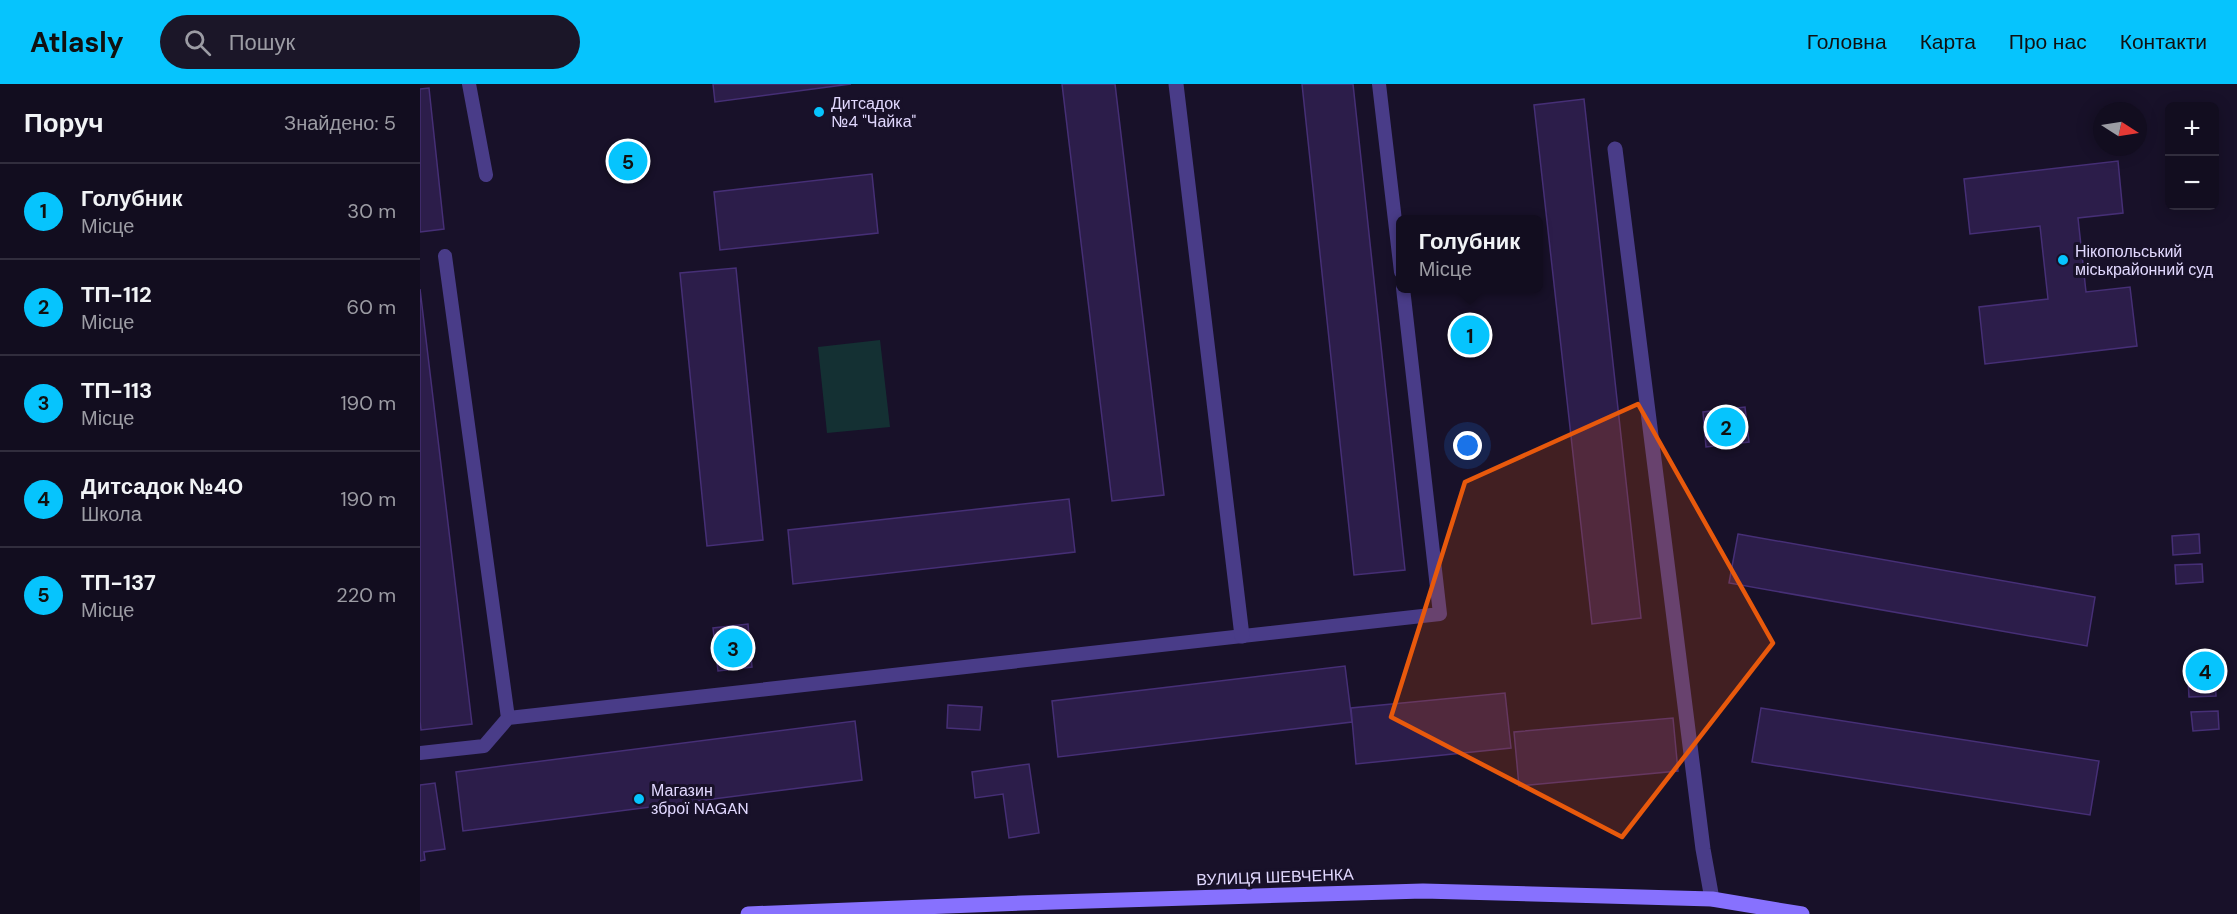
<!DOCTYPE html>
<html lang="uk">
<meta charset="utf-8">
<style>
:root{--surface:#120d1f;--page:#1b1628;--text:#f1f3f6;--muted:#9c9ca4;--line:#312d3d;--accent:#06c4fd}
body{margin:0;font-family:"DM Sans",sans-serif;background:var(--page);color:var(--text)}
.controls{position:absolute;right:18px;top:18px;display:grid;overflow:hidden;border-radius:9px;box-shadow:0 3px 15px #0003}
.controls button{width:54px;height:54px;display:grid;place-items:center;padding:0;border:0;border-bottom:2px solid var(--line);background:var(--surface);color:var(--text);font:30px sans-serif}
.compass{position:absolute;left:1673px;top:18px;width:54px;height:54px;border-radius:50%;background:var(--surface);box-shadow:0 3px 15px #0003;rotate:102deg}
.you{position:absolute;left:1048px;top:362px;width:21px;height:21px;margin:-15px;border:4px solid #fff;border-radius:50%;background:#1a73e8;box-shadow:0 0 0 9px #1a73e833}
.badge{display:grid;place-items:center;width:39px;height:39px;border-radius:50%;background:var(--accent);color:#111;font-size:20px;font-weight:700}
.pin{position:absolute;translate:-50% -50%;border:3px solid #fff;box-shadow:0 2px 6px #0006}
.popup{position:absolute;left:976px;top:131px;width:147px;height:78px;box-sizing:border-box;display:grid;place-content:center;border-radius:9px;background:var(--surface);filter:drop-shadow(0 2px 4px #0005);font-size:20px;white-space:nowrap;color:var(--muted)}
.popup b{font-size:22px;color:var(--text)}
.popup::after{content:'';position:absolute;left:50%;top:100%;margin-left:-12px;border:12px solid transparent;border-top-color:var(--surface)}
.list{margin:0;padding:0;list-style:none}
h2{display:flex;justify-content:space-between;align-items:center;height:78px;margin:0;padding:0 24px;font-size:26px}
h2 small{font-size:20px;font-weight:400;color:var(--muted)}
.list li{display:grid;grid-template-columns:39px 1fr auto;gap:18px;align-items:center;box-sizing:border-box;height:96px;padding:0 24px;border-top:2px solid var(--line)}
.list b{display:block;font-size:22px;white-space:nowrap}
.list p{margin:0;font-size:20px;white-space:nowrap;color:var(--muted)}
.list em{font-size:20px;font-style:normal;color:var(--muted)}
.icon{flex:none;width:33px;height:33px;fill:none;stroke:currentColor;stroke-width:2;stroke-linecap:round;stroke-linejoin:round}
.map{position:relative;flex:none;width:1817px;height:830px;overflow:hidden}
header{display:flex;align-items:center;gap:36px;box-sizing:border-box;height:84px;padding:0 30px;background:var(--accent);color:#111}
header strong{font-size:28px}
nav{display:flex;gap:33px;margin-inline-start:auto;font-size:21px}
.search{width:420px;height:54px;background:var(--page);display:flex;align-items:center;gap:15px;box-sizing:border-box;padding:0 21px;border-radius:33px;color:var(--muted);font-size:22px}
main{display:flex}
aside{flex:1;background:var(--surface)}
.map>svg:first-child{display:block}
</style>
<header>
<strong>Atlasly</strong>
<div class="search"><svg class="icon" aria-label="search" viewBox="0 0 24 24"><circle cx="10" cy="10" r="6"/><path d="M15 15l6 6"/></svg>Пошук</div>
<nav><a>Головна</a><a>Карта</a><a>Про нас</a><a>Контакти</a></nav>
</header>
<main>
<aside>
<h2>Поруч<small>Знайдено: 5</small></h2>
<ul class="list">
<li><span class="badge">1</span><div><b>Голубник</b><p>Місце</p></div><em>30 m</em></li>
<li><span class="badge">2</span><div><b>ТП-112</b><p>Місце</p></div><em>60 m</em></li>
<li><span class="badge">3</span><div><b>ТП-113</b><p>Місце</p></div><em>190 m</em></li>
<li><span class="badge">4</span><div><b>Дитсадок №40</b><p>Школа</p></div><em>190 m</em></li>
<li><span class="badge">5</span><div><b>ТП-137</b><p>Місце</p></div><em>220 m</em></li>
</ul>
</aside>
<div class="map">
<svg width="1817" height="830" viewBox="0 0 1817 830">
<rect width="100%" height="100%" fill="#181129"/>
<path fill="#143033" d="M460,256L470,343L407,349L398,263Z"/>
<path fill="#2c1d4a" stroke="#462f76" stroke-width="1.5" d="M293,0H431L295,18Z
M642,0H695L744,411L692,417Z
M882,0H933L985,486L934,491Z
M9,4L24,145L0,148V5Z
M1164,15L1221,534L1172,540L1114,21Z
M222,61L226,86L195,92L191,67Z
M1698,77L1703,129L1658,134L1666,208L1710,203L1717,262L1565,280L1559,223L1628,215L1620,142L1550,150L1544,95Z
M452,90L458,149L300,166L294,108Z
M316,184L343,456L287,462L260,189Z
M0,205L52,640L1,646L0,637Z
M1056,242L1059,258L1043,260L1041,244Z
M1325,323L1329,358L1286,363L1283,328Z
M649,415L655,468L373,500L368,446Z
M1318,450L1675,513L1667,562L1309,499Z
M1779,450L1780,469L1753,471L1752,452Z
M1782,480L1783,498L1756,500L1755,481Z
M328,540L332,583L298,587L293,544Z
M925,582L932,638L638,673L632,617Z
M1795,593L1796,612L1769,613L1768,595Z
M1085,609L1091,664L936,680L931,624Z
M528,621L562,623L560,646L527,644Z
M1341,624L1679,677L1670,731L1332,678Z
M1798,627L1799,645L1773,647L1771,628Z
M1253,634L1258,687L1099,702L1094,648Z
M435,637L442,696L43,747L36,688Z
M609,680L619,749L589,754L583,710L555,714L552,688Z
M15,699L25,765L4,768L5,776L0,777V701Z"/>
<g fill="none" stroke-linecap="round" stroke-linejoin="round">
<path stroke="#493c88" stroke-width="14" d="M49,0L66,91
M959,0L981,188
M25,172L88,634
M0,669L64,662L88,634L1020,530L983,204"/>
<path stroke="#493c88" stroke-width="15" d="M756,0L822,552
M1195,65L1283,765L1292,815"/>
<path stroke="#8771fe" stroke-width="15" d="M328,830L602,819L1003,807L1292,815L1382,830"/>
</g>
<path fill="#e8590c" fill-opacity="0.2" stroke="#e8590c" stroke-width="4.5" stroke-linejoin="round" d="M1218,320L1353,559L1202,753L971,633L1045,398Z"/>
<g fill="#06c4fd" stroke="#181129" stroke-width="2">
<circle cx="399" cy="28" r="6"/>
<circle cx="1643" cy="176" r="6"/>
<circle cx="219" cy="715" r="6"/>
</g>
<g text-anchor="middle" dominant-baseline="central" stroke-width="6" stroke-linejoin="round" paint-order="stroke">
<g font-size="16" fill="#e2d9ff" stroke="#181129" text-anchor="start">
<text x="411" y="19">Дитсадок<tspan x="411" dy="18">№4 "Чайка"</tspan></text>
<text x="1655" y="167">Нікопольський<tspan x="1655" dy="18">міськрайонний суд</tspan></text>
<text x="231" y="706">Магазин<tspan x="231" dy="18">зброї NAGAN</tspan></text>
</g>
<g font-size="16" fill="#e2d9ff" stroke="#181129">
<text transform="translate(855 793) rotate(-2)">ВУЛИЦЯ ШЕВЧЕНКА</text>
</g>
</g>
</svg>
<div class="controls">
<button>+</button>
<button>−</button>
</div>
<svg class="compass" viewBox="-18 -18 36 36"><path d="M0-13l5 13h-10z" fill="#e53935"/><path d="M0 13l5-13h-10z" fill="#9c9ca4"/></svg>
<div class="you"></div>
<div class="pin badge" style="left:1050px;top:251px">1</div>
<div class="popup"><b>Голубник</b>Місце</div>
<div class="pin badge" style="left:1306px;top:343px">2</div>
<div class="pin badge" style="left:313px;top:564px">3</div>
<div class="pin badge" style="left:1785px;top:587px">4</div>
<div class="pin badge" style="left:208px;top:77px">5</div>
</div>
</main>
